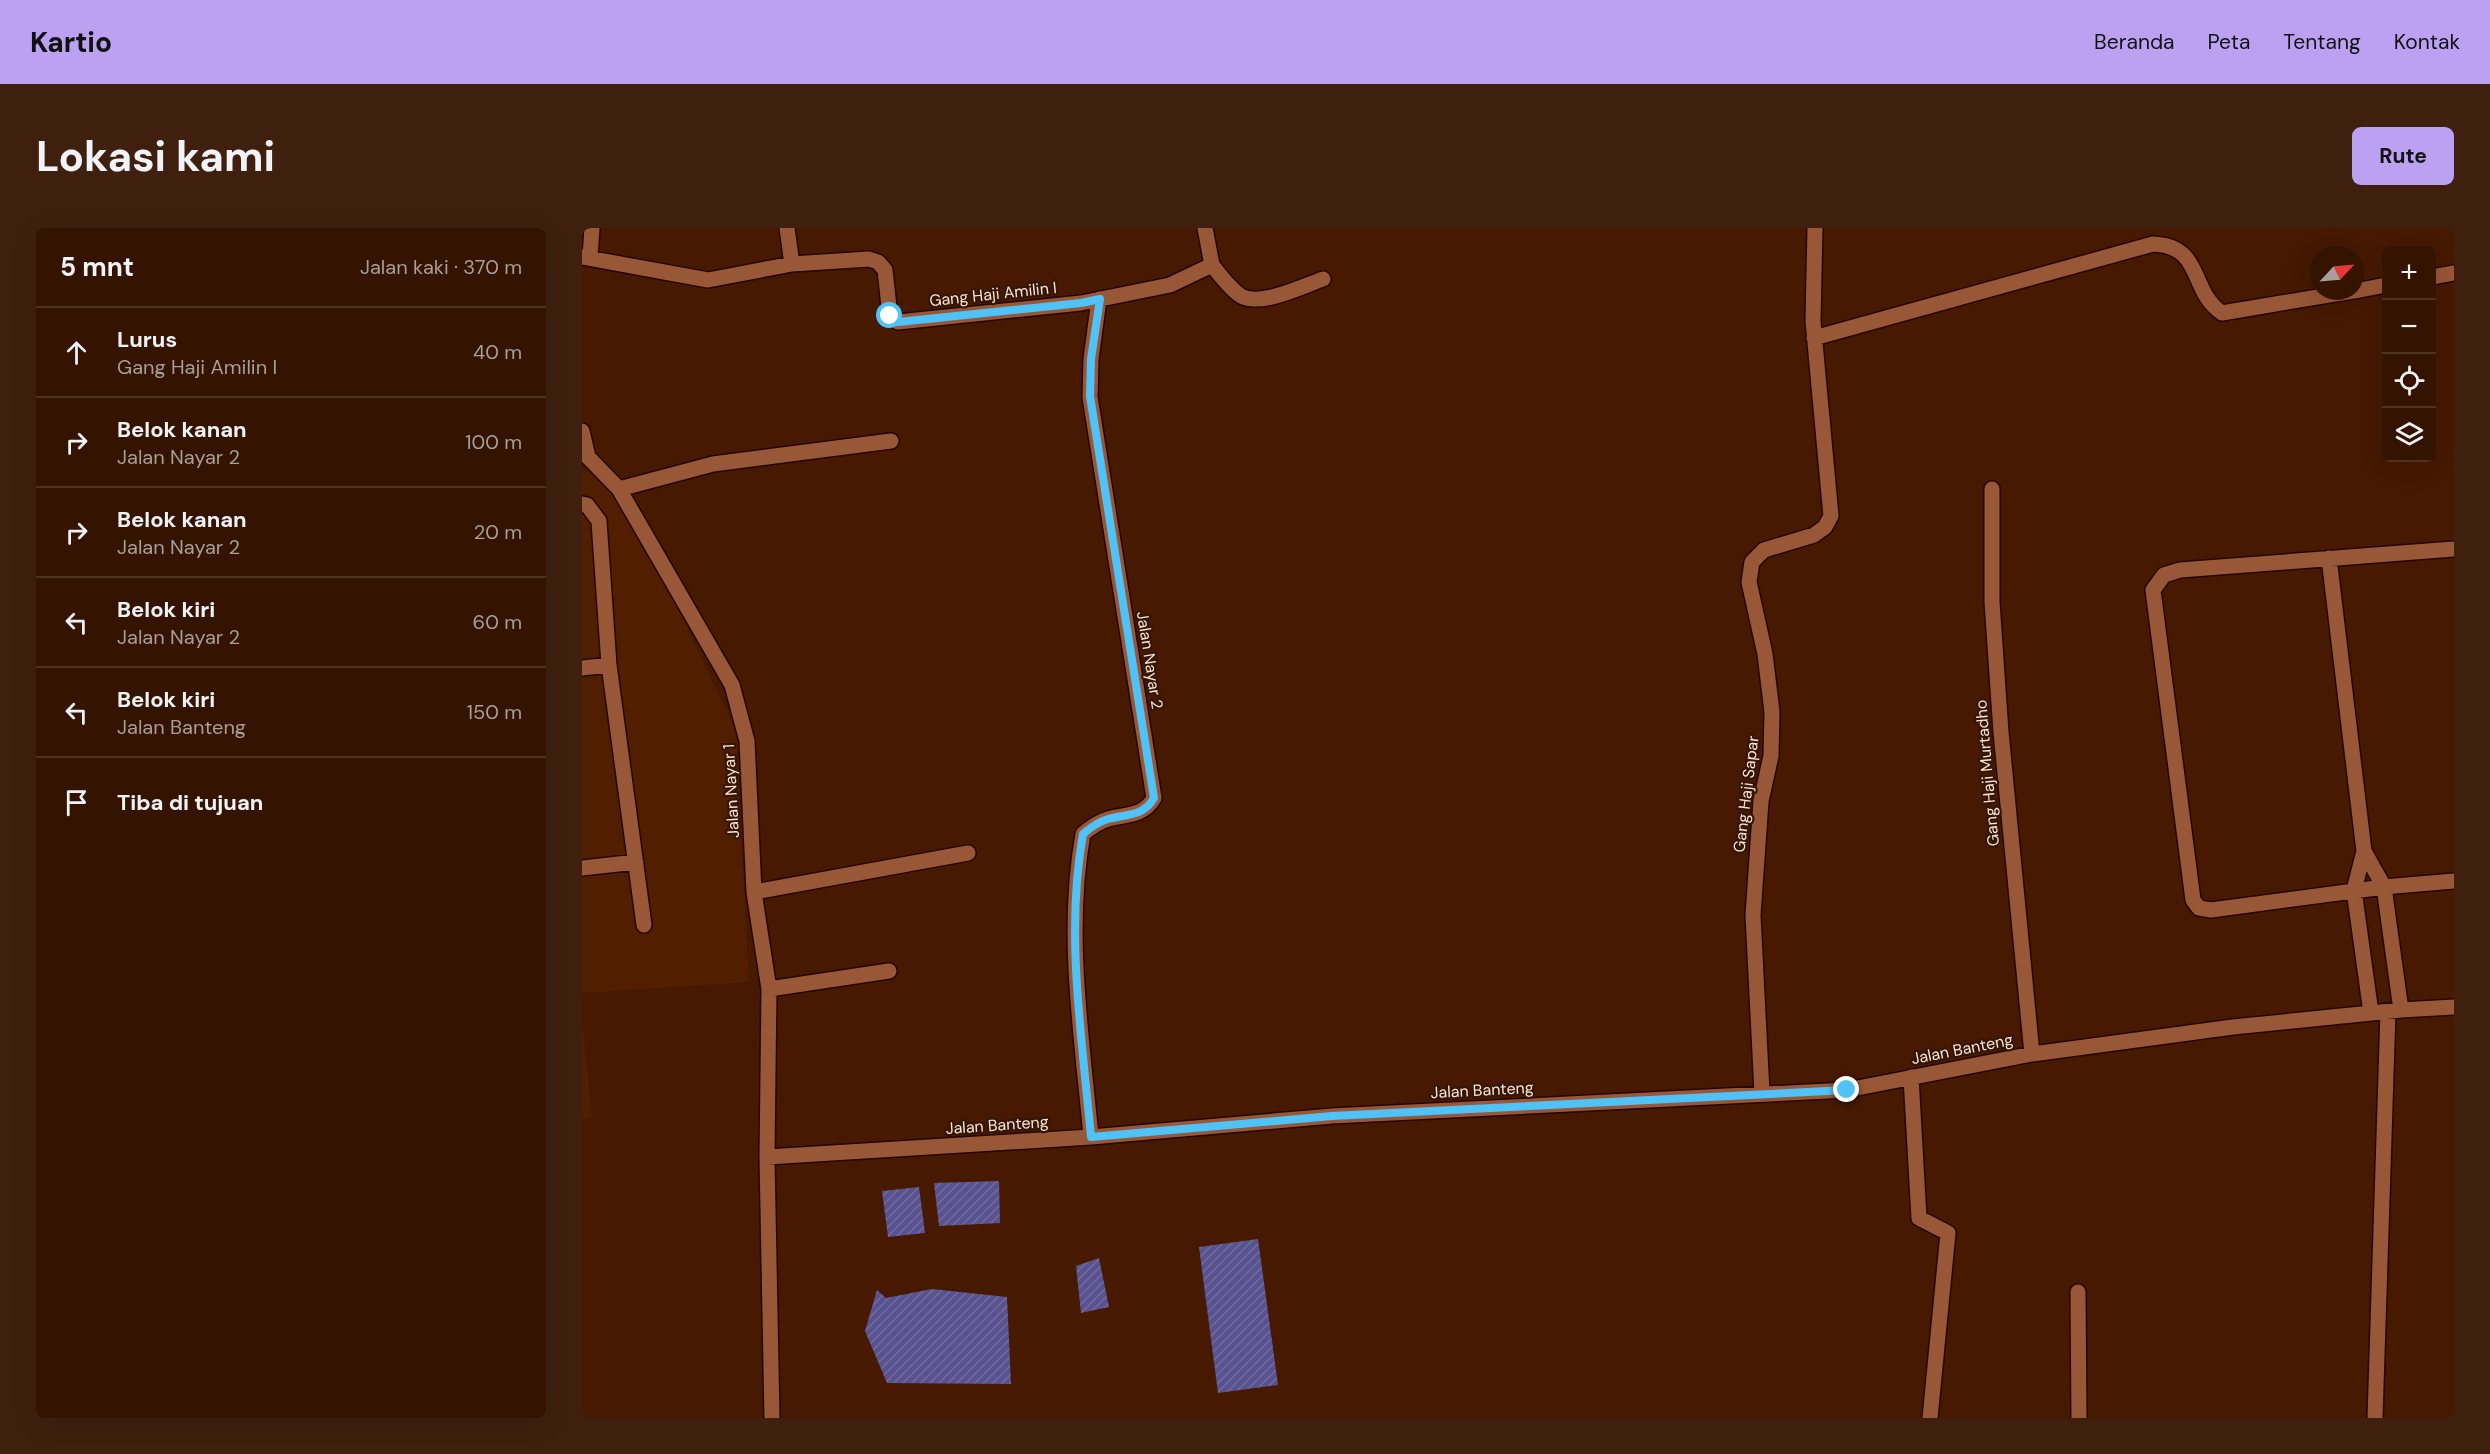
<!DOCTYPE html>
<html lang="id">
<meta charset="utf-8">
<style>
:root{--surface:#341300;--page:#3f200f;--text:#f1f3f6;--muted:#a99e99;--line:#4e3222;--accent:#bca0f2}
body{margin:0;font-family:"DM Sans",sans-serif;background:var(--page);color:var(--text)}
.controls{position:absolute;right:18px;top:18px;display:grid;overflow:hidden;border-radius:9px;box-shadow:0 6px 24px #0002}
.controls button{width:54px;height:54px;display:grid;place-items:center;padding:0;border:0;border-bottom:2px solid var(--line);background:var(--surface);color:var(--text);font:30px sans-serif}
.compass{position:absolute;left:1728px;top:18px;width:54px;height:54px;border-radius:50%;background:var(--surface);box-shadow:0 6px 24px #0002;rotate:64deg}
.stop{position:absolute;width:18px;height:18px;margin:-14px;border:4px solid #4fc3f7;border-radius:50%;background:#fff}
.stop.end{background:#4fc3f7;border-color:#fff;box-shadow:0 2px 6px #0008}
.list{margin:0;padding:0;list-style:none}
h2{display:flex;justify-content:space-between;align-items:center;height:78px;margin:0;padding:0 24px;font-size:26px}
h2 small{font-size:20px;font-weight:400;color:var(--muted)}
.list li{display:grid;grid-template-columns:39px 1fr auto;gap:18px;align-items:center;box-sizing:border-box;height:90px;padding:0 24px;border-top:2px solid var(--line)}
.list b{display:block;font-size:22px;white-space:nowrap}
.list p{margin:0;font-size:20px;white-space:nowrap;color:var(--muted)}
.list em{font-size:20px;font-style:normal;color:var(--muted)}
.icon{flex:none;width:33px;height:33px;fill:none;stroke:currentColor;stroke-width:2;stroke-linecap:round;stroke-linejoin:round}
.map{position:relative;flex:none;width:1872px;height:1190px;overflow:hidden;border-radius:9px}
header{display:flex;align-items:center;gap:36px;box-sizing:border-box;height:84px;padding:0 30px;background:var(--accent);color:#111}
header strong{font-size:28px}
nav{display:flex;gap:33px;margin-inline-start:auto;font-size:21px}
.intro{display:flex;align-items:center;justify-content:space-between;box-sizing:border-box;height:144px;padding:0 36px}
h1{margin:0;font-size:42px}
.button{padding:15px 27px;border-radius:9px;background:var(--accent);color:#111;font-size:21px;font-weight:700}
main{display:flex;gap:36px;padding:0 36px}
aside{flex:1;background:var(--surface);border-radius:9px;box-shadow:0 6px 24px #0002}
.map>svg:first-child{display:block}
</style>
<header>
<strong>Kartio</strong>
<nav><a>Beranda</a><a>Peta</a><a>Tentang</a><a>Kontak</a></nav>
</header>
<div class="intro"><h1>Lokasi kami</h1><a class="button">Rute</a></div>
<main>
<aside>
<h2>5 mnt<small>Jalan kaki · 370 m</small></h2>
<ul class="list">
<li><svg class="icon" aria-label="ahead" viewBox="0 0 24 24"><path d="M12 20V5M6 11l6-6 6 6"/></svg><div><b>Lurus</b><p>Gang Haji Amilin I</p></div><em>40 m</em></li>
<li><svg class="icon" aria-label="right" viewBox="0 0 24 24"><path d="M7 20v-9h11M14 6l5 5-5 5"/></svg><div><b>Belok kanan</b><p>Jalan Nayar 2</p></div><em>100 m</em></li>
<li><svg class="icon" aria-label="right" viewBox="0 0 24 24"><path d="M7 20v-9h11M14 6l5 5-5 5"/></svg><div><b>Belok kanan</b><p>Jalan Nayar 2</p></div><em>20 m</em></li>
<li><svg class="icon" aria-label="left" viewBox="0 0 24 24"><path d="M17 20v-9H6M10 6l-5 5 5 5"/></svg><div><b>Belok kiri</b><p>Jalan Nayar 2</p></div><em>60 m</em></li>
<li><svg class="icon" aria-label="left" viewBox="0 0 24 24"><path d="M17 20v-9H6M10 6l-5 5 5 5"/></svg><div><b>Belok kiri</b><p>Jalan Banteng</p></div><em>150 m</em></li>
<li><svg class="icon" aria-label="arrive" viewBox="0 0 24 24"><path d="M6 21V4h12l-3 4 3 4H6"/></svg><div><b>Tiba di tujuan</b></div></li>
</ul>
</aside>
<div class="map">
<svg width="1872" height="1190" viewBox="0 0 1872 1190">
<defs>
<pattern id="building-hatch" width="6" height="6" patternUnits="userSpaceOnUse" patternTransform="scale(1.5)"><rect width="6" height="6" fill="#595290"/><path d="M-1 1l2-2M0 6l6-6M5 7l2-2" fill="none" stroke="#726b9f"/></pattern>
</defs>
<rect width="100%" height="100%" fill="#461900"/>
<path fill="#511e00" d="M30,241L154,503L167,754L0,765V244Z
M0,791L10,890L0,891Z"/>
<path fill="url(#building-hatch)" d="M417,953L418,995L357,998L352,955Z
M337,959L343,1005L306,1009L300,963Z
M676,1011L696,1157L636,1165L617,1019Z
M517,1030L527,1079L499,1085L494,1038Z
M350,1061L425,1069L429,1156L305,1155L283,1103L295,1062L304,1070Z"/>
<g fill="none" stroke-linecap="round" stroke-linejoin="round">
<g stroke="#250600" stroke-width="18">
<path id="minor" d="M205,0L210,36
M0,29L126,52L210,36L287,31L296,34L303,42L308,88L316,94L499,75L588,57L630,37L623,0
M8,29L10,0
M630,37C638,47 648,61 659,68C679,79 721,58 741,51
M1850,49L1872,45
M1773,63L1804,57
M1232,110L1571,16C1622,18 1607,63 1640,85L1771,63
M0,203L6,229L37,261L150,457L165,513L172,664L187,761L185,929L190,1190
M37,261L131,236L309,213
M1410,261V374L1419,504L1450,826
M0,276L5,277L17,293L27,437L62,697
M1872,321L1598,342L1582,347L1571,362L1611,672L1617,680L1629,682L1802,659L1872,653
M1747,330L1782,623L1772,662L1789,785
M0,440L27,437
M1782,623L1802,659L1819,782
M0,640L54,634
M172,664L386,625
M187,761L307,743
M1329,849L1337,990L1366,1005L1348,1190
M1180,865L1171,687L1179,573L1189,528L1190,484L1183,426L1167,354L1170,334L1182,322L1232,307L1243,299L1249,288L1231,93L1233,0
M509,909C500,809 483,705 501,606C509,599 516,594 526,591C544,586 561,589 572,570L508,169L509,131L517,71
M185,929L509,909L750,888L1265,862L1450,826L1651,799L1819,782L1872,779
M1496,1064L1497,1190
M1793,1190L1806,784"/>
</g>
<use href="#minor" stroke="#985736" stroke-width="15"/>
</g>
<g fill="none" stroke-linecap="round" stroke-linejoin="round">
<path stroke="#4fc3f7" stroke-width="8" d="M308,88L316,94L499,75L518,71L509,131L508,168L572,570C561,589 544,586 526,591C516,594 509,599 501,606C483,705 500,809 509,909L750,888L1265,862"/>
</g>
<g text-anchor="middle" dominant-baseline="central" stroke-width="4.5" stroke-linejoin="round" paint-order="stroke">
<g font-size="16" fill="#fae3d8" stroke="#351504">
<text transform="translate(411 66) rotate(-6)">Gang Haji Amilin I</text>
<text transform="translate(568 432) rotate(81)">Jalan Nayar 2</text>
<text transform="translate(1405 545) rotate(-95)">Gang Haji Murtadho</text>
<text transform="translate(149 563) rotate(-93)">Jalan Nayar 1</text>
<text transform="translate(1164 566) rotate(-83)">Gang Haji Sapar</text>
<text transform="translate(1380 821) rotate(-11)">Jalan Banteng</text>
<text transform="translate(900 862) rotate(-3)">Jalan Banteng</text>
<text transform="translate(415 897) rotate(-4)">Jalan Banteng</text>
</g>
</g>
</svg>
<div class="controls">
<button>+</button>
<button>−</button>
<button><svg class="icon" aria-label="locate" viewBox="0 0 24 24"><circle cx="12" cy="12" r="6"/><path d="M12 2v4M12 18v4M2 12h4M18 12h4"/></svg></button>
<button><svg class="icon" aria-label="layers" viewBox="0 0 24 24"><path d="M12 4l9 5-9 5-9-5zM3 14l9 5 9-5"/></svg></button>
</div>
<svg class="compass" viewBox="-18 -18 36 36"><path d="M0-13l5 13h-10z" fill="#e53935"/><path d="M0 13l5-13h-10z" fill="#a99e99"/></svg>
<div class="stop" style="left:308px;top:88px"></div>
<div class="stop end" style="left:1265px;top:862px"></div>
</div>
</main>
